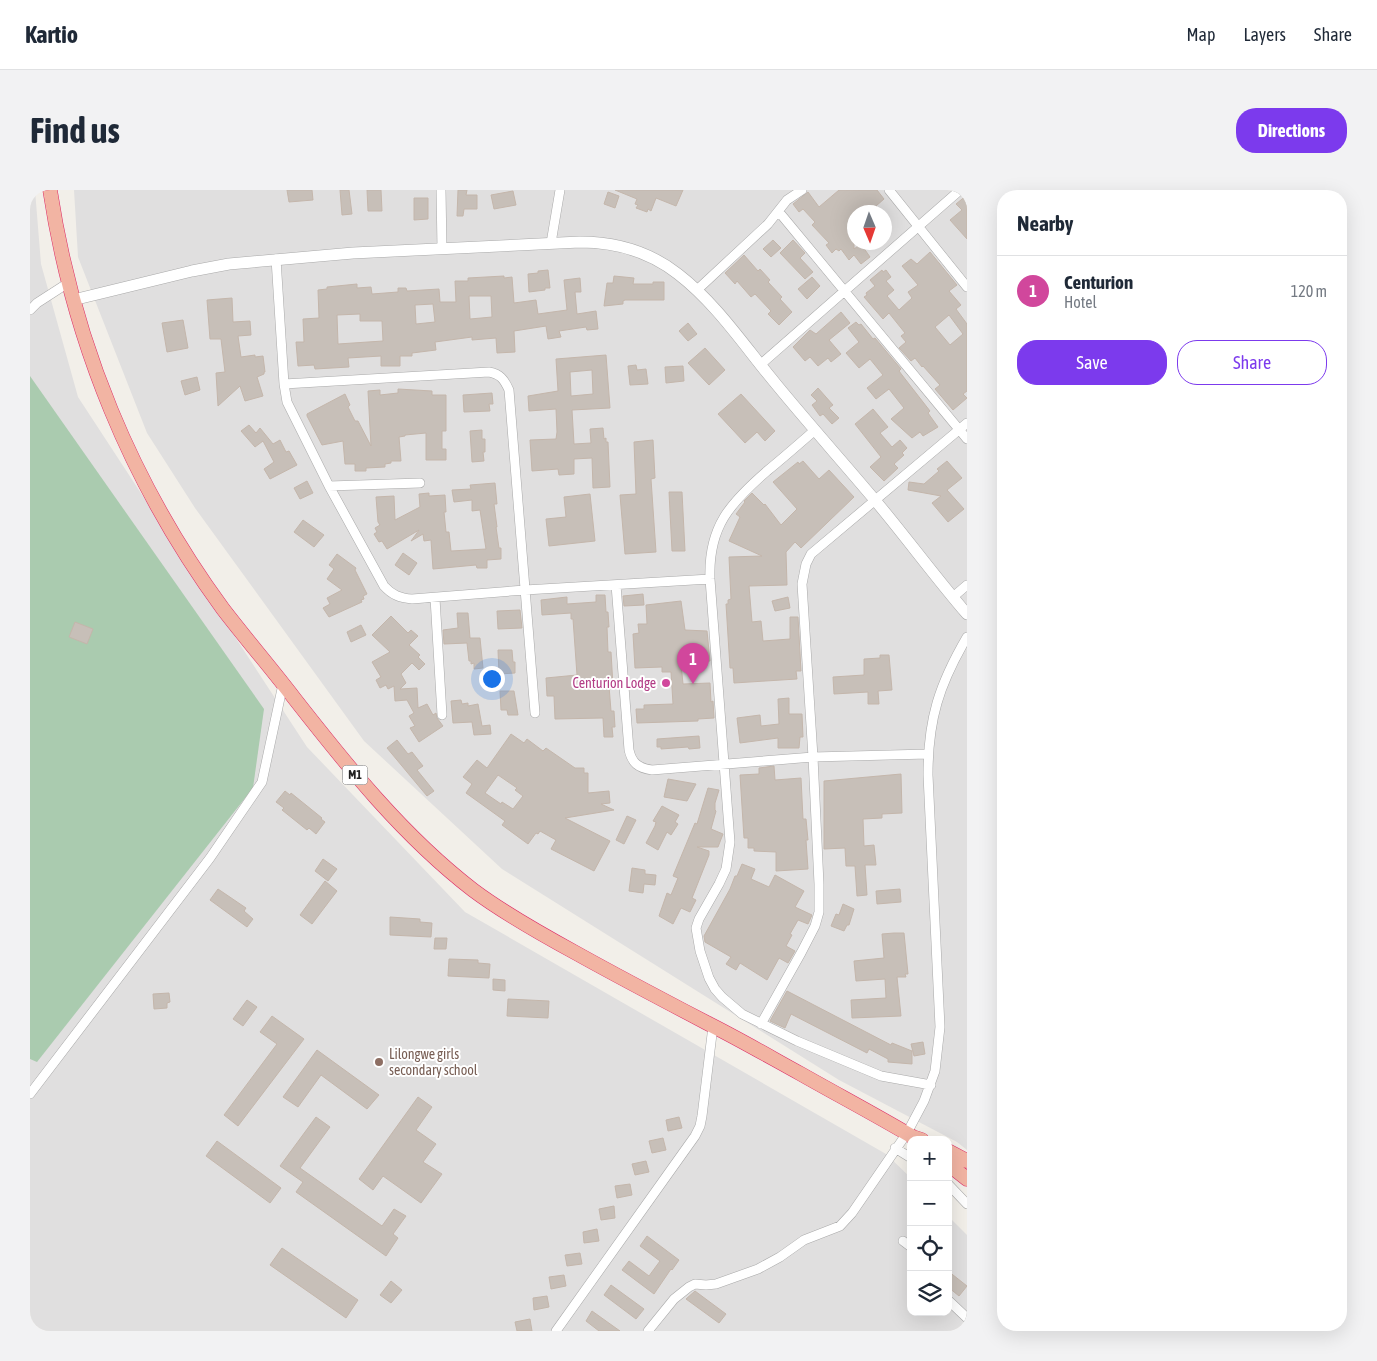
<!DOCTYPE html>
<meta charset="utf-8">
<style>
:root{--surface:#fff;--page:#f2f2f3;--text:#1f2937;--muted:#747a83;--line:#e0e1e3;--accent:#7c3aed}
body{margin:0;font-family:"Asap Condensed",sans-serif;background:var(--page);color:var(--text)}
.controls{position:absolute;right:15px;bottom:15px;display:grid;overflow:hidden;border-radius:10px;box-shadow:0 5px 20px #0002}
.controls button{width:45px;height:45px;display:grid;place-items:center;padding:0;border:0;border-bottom:1px solid var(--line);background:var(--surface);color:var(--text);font:25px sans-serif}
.compass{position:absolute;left:817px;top:15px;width:45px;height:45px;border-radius:50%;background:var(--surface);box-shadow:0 5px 20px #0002;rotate:178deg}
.you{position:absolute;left:461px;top:488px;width:18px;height:18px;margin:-12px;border:4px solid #fff;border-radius:50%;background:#1a73e8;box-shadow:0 0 0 8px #1a73e833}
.badge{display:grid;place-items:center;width:32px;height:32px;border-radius:50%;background:var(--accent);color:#fff;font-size:16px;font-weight:700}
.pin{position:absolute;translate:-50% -41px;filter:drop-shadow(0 1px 2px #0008)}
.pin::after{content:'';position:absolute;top:26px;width:18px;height:15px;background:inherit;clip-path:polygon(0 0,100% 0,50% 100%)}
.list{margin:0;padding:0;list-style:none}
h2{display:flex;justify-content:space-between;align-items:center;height:65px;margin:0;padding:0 20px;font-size:21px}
h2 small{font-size:16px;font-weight:400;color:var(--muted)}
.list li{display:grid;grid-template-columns:32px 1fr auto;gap:15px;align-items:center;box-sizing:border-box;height:70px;padding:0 20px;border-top:1px solid var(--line)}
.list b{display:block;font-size:19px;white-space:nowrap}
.list p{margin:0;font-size:16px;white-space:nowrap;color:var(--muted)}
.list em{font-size:16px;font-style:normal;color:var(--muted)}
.actions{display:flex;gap:10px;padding:15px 20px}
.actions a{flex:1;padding:11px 0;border:1px solid var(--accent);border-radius:20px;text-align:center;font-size:18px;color:var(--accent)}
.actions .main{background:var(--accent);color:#fff}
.icon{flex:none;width:28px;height:28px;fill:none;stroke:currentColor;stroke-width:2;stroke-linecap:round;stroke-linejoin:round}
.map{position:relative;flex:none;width:937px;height:1141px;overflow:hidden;border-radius:20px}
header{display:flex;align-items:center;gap:30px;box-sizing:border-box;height:70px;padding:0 25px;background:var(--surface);border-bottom:1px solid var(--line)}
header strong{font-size:24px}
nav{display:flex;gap:28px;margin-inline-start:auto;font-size:18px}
.intro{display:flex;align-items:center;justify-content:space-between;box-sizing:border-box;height:120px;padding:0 30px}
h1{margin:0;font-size:35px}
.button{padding:12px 22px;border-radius:20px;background:var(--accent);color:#fff;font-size:18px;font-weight:700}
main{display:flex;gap:30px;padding:0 30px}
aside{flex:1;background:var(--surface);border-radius:20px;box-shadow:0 5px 20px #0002}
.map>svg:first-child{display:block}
</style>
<header>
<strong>Kartio</strong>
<nav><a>Map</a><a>Layers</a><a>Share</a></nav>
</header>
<div class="intro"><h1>Find us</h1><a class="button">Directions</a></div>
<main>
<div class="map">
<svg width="937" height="1141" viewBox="0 0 937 1141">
<rect width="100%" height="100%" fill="#f2efe9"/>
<path fill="#e0dfdf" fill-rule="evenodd" d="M0,0H5L11,74L48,207L277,557L435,722L856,964L881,988V1122H918V1026L937,1045V1141H0Z
M44,0H937V960L927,952L809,890L472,679L334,551L165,318L117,243L48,67ZM824,22H854V52H824Z"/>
<path fill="#aacbaf" d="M0,186L234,519L223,598L7,872L0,869Z"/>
<path fill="#c7bfb8" stroke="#c4b6ab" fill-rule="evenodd" d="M257,0H282L283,10L259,12Z
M310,0H319L322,24L312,25Z
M337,0H351L352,21H338Z
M428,0H437L436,5H447V19H434L433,26H427Z
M585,0H653L646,16L626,8L621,21L618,19L617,22L606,18L608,15L605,14L607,9Z
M809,0H847L854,9L846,16L852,22H824V59L831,54L840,67L831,74L824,65L819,70L811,59L809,61L806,59L802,63L796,55L799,53L782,35L785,32L773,19L769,22L763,14L778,2L789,17Z
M483,1L486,15L464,19L461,5Z
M578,2L589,6L585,18L574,14Z
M937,5V49L920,30L932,20L926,14Z
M384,8H398V29L384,30Z
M743,50L751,58L741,67L733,59Z
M763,50L775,63L770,68L783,82L775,89L750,63Z
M900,62L927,95L919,101L931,115L926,119L937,134V201L933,204L937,208L923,220L905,199L910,195L893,176L892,177L885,168L881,171L869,158L876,152L871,146L875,143L859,123L853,129L834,107L837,105L836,103L845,96L840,90L852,80L853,82L856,80L861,87L856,91L864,100L857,106L869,120L882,108L878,102L888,95L872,76L881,69L887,74ZM919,125L933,144L920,155L905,137Z
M714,65L728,81L730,79L740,90L738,92L752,107L750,109L762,122L749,135L738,124L741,121L725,104L721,107L707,91L705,94L695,83Z
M518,80L520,98H515V100L499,102L498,84L508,83V81Z
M474,86V88L482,87L484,113L506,110L508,124L537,120L534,90L550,88L551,102H545L547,124L566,121L568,139L557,140L556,137L529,141L531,147L518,149L516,136L484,141L485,162L467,163L466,148L442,150V147L405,152L406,160L382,163V166H370V176H351V166L318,168L319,177L285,179L284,175L268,176L266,152H274L273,129L289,128L288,100L297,99V97L327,94V98L341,97L342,104L368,102V98H376L377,101L409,99L410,112H426L425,91H438V88ZM439,106H461L462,127L440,129ZM403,114L405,132L386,134L385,115ZM330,124V131H352L353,151L308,154L307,125Z
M584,86L604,88L603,94H623V92H634V110H595L593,111V114L574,116L577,93H583Z
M782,87L790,96L777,109L768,99Z
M202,108L203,132L220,131L221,145L208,146L211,167L225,165V167L233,166L235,182H234V184L227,187L233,206L215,211L210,196L188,216L186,183L195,182L191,149H180L177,110Z
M811,122L820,133L799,150L811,164L801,172L798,168L788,176L780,167L775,171L763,157L780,140L786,144Z
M153,130L158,158L137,162L132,133Z
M826,132L829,135L831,134L843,149L845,148L871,179L869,181L872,185L900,221L898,223L908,237L893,246L890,242L882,248L861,229L874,218L859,199L846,209L837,198L853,185L840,169L829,178L816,163L829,152L818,138Z
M658,133L667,144L658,151L649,141Z
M675,158L695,180L679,195L658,173Z
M576,165L580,218L542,220L544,254L561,253L560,239L573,238L574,249L576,248V252H578L580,297L563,298L562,268L544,269V284L529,285L528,279L502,281L500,250L526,249L527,242L526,219L499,221L498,206L528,201L526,169ZM562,180L563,204L541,206L540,182Z
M606,175L607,180L616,179L618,194L600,195L598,176Z
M653,176L654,191L636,193L635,177Z
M167,187L170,200L155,205L151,191Z
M788,198L803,215L799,218L809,228L802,234L793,224L790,226L782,215L787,211L781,205Z
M368,199L402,201V205H416V241H412V259H416V270H396V243L375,245V246L369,247L371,271H361V273L355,274V277L336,278V281H325V274H315L313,251L292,255L277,226V224L315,204L320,215L318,217L325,231H328L341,256L338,201L350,200V205L368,203Z
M462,203L463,214H459L460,221L434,222L433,205Z
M711,204L745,241L735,251L727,242L715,253L688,224Z
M843,219L858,237L850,243L862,257L870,250L877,258L872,263L874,265L864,274L868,278L854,291L840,277L851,267L825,234Z
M219,235L226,243L230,238L243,254L250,250L256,262L259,261L267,275L240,289L234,279L244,272L233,251L225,257L211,241Z
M452,240V249H455V262H453L454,271L442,272L440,241Z
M623,250L625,288L621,289L626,362L595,364L590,305L606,304L604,252Z
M773,271L789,289L799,280L824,307L771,358L765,352L756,362L757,395L719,396L722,432L731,431L733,451L760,449V427H768L771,481H766L767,489L704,493L703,478H700L696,414H698V410L701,409L699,367L732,366L699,351L710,327L706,324L715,312L714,311L722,303L734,315L735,314L751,335L767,319L743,292L768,272L769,274Z
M917,271L932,288L917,300L934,319L918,332L902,313L911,306L878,300L879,292L894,294L909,281L907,279Z
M277,291L283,303L270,309L264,298Z
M465,293L467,314H464L467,337H466L469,358H471V369L457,370V378H447L446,375L403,379L401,350L394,351L393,344L381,351L389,340L357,359L352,351L349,352L344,344L347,342L345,338L350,335L348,332L346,307L364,306L365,330L390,317L389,304L399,303V306L415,305L416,322H414L416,342H419L421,361L456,359L450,320L442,321V310L424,312L422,300L441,299L440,295Z
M639,302H652L655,361H642Z
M560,304L565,351L519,356L516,329L536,327L534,307Z
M273,330L294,345L284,357L264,342Z
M373,363L387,373L379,385L365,375Z
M307,364L326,378L325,380L337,404L333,406L334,409L331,410L332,412L299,427L293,418L300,414L297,408L312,400L297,389L304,379L299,375Z
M613,404L614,415L594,416L593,406Z
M566,405H575L576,422H578L579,437H577L578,462H581L583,496H579L581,521H584L585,537H582L583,547H574L573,528L525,529L524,506H517L516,488L547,485L543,429H541V423L512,425L511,410L537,407V414L566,412Z
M758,407L760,418L745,421L742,411Z
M651,411L655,440L677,441L680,471H671V473L651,474L653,494L680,493L681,512L683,511L684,528L668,529V531L607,533L606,519H614V515L643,514L641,482H632V477L605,478L603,444L609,443L608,434H617L616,415Z
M490,420L492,438L468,439L467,421Z
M427,423H438L440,448H450L453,478L444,479V473L441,474V471H439L437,453L414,454L413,440L428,438Z
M361,426L378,443L381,440L388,446L379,455L390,465L388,467L395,474L389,480L382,473L371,484L376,493L370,499L387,498L388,518L397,514L403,525L406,523L407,528L413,536L389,552L380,538L385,536L379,526L384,523L377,510L365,511L364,496L358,499L356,495L350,498L346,490L351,487L342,472L360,462L342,445Z
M45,432L63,439L57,454L39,447Z
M331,435L336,445L321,452L317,442Z
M468,460H482L483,472H485V483L469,484Z
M850,465H859L862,500L848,501L849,514H838V502L804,504L803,487L834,485V469L850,468Z
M470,501H484L488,525H478L477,520H471Z
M759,508V524H772L773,547H770L769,558H748V548L710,553L707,528L730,525L731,536L749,534L748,509Z
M431,510L432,514L438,513V516L448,514L452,536L460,535L461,544L444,545L442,532L423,533L421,511Z
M481,544L494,553L497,549L513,561L516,558L545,578H554V583H558V603L579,601L580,613L571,614L584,620L535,628L580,651L564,681L521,659L526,650L510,641L508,644L506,643L498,654L472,635L475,631L436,603L442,594L433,587L447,570L457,578ZM468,585L487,598L485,600L493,606L483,619L472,612L471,614L455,603Z
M669,546L670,558L659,559L658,557L631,559V557H627V549Z
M367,550L378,564L382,562L393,576L387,580L404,601L397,606L357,558Z
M744,576L745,590L771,588L773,629H776L778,650H776L778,679L746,681V662L724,661V658H718V648H714L710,585L729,584V578Z
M871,584L872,623L852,624V628L833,629L834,656L844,655L846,675H835L837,705L827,706L825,676H816L815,658L794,659V591Z
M638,589L666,594L657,611L634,607Z
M678,598L689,600L685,613V620L686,621L681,639L693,644L688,657H667L679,661V665L662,708L666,710L660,722L651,718L643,734L629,726L637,703L641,705L648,688L643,686L665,633L667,634Z
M255,601L260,605L261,603L292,628L291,629L295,632L286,644L279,638L277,640L252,620L254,618L246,612Z
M632,616L649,625L645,632L648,634L641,645L637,642L628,660L616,653L625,636L626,632L623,631Z
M597,626L606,630L594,654L586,650Z
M293,669L307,679L298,691L285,681Z
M712,674L725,679L721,689L739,697L745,685L774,701L765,717L782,725L778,734L768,730L760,744L762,745L756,756L765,761L758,773L749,768L737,790L710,773L706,780L696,774L701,767L675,752L674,746L700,699L705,686H707Z
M602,678L615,680V684L626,685L625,695L614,694L613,703L599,701Z
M295,691L307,701L282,734L270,725Z
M188,699L216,718L214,721L223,729L217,737L180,710Z
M870,699L871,712L847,714L846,701Z
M813,714L824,719L819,735H817L814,741L801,736L806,724L809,725Z
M360,727L390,729V732L402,733L401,747L360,745Z
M864,743H874L878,784H875L876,787H867L871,826L822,828L821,810L856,808L855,789L826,791L824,771L854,768L852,744Z
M405,748H417L416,759H404Z
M419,769L448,770V773L460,774L459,788L418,786Z
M463,789L475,790V801L463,800Z
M757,801L861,855L862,853L882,861V874L858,872V869L839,859L837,863L761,824L755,838L740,831Z
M139,803L140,812L137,813V818L124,819L123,804Z
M478,809L519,811L518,828L477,826Z
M217,810L227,817L213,836L203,829Z
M242,826L274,849L208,936L194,925L247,854L230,842Z
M893,852L895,864L884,866L881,854Z
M287,860L349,905L337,919L291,885L268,917L253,907Z
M388,907L402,917L386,940L406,954L393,972L412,984L391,1013L353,986L343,1000L329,989Z
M286,927L300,937L270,978L352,1036L364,1019L376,1026L363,1044L368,1048L356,1066L266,1002L273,992L250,976Z
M649,927L652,938L638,941L636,930Z
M633,948L636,960L622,963L619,951Z
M187,951L251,998L240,1013L176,966Z
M616,971L619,982L605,985L602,974Z
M600,994L602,1005L587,1008L585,996Z
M584,1016L585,1028L571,1030L569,1019Z
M567,1039L569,1051L554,1053L553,1042Z
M617,1046L649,1070L642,1080L641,1079L624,1104L592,1080L599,1071L619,1086L630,1071L610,1056Z
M252,1058L328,1110L316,1128L240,1075Z
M550,1063L552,1074L537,1076L535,1065Z
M918,1081L937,1096L929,1106L918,1097Z
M534,1085L536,1096L521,1099L519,1087Z
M361,1091L372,1100L361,1113L350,1105Z
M581,1095L614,1119L606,1129L574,1105Z
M665,1101L696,1124L689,1133L656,1109Z
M517,1106L519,1117L504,1120L503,1108Z
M562,1121L590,1141H569L556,1131Z
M500,1129L502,1141H487L485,1132Z"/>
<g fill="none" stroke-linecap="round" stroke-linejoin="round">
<g stroke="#a9a9a9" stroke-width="10">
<path id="minor" d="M411,0L412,59
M859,0L937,97
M749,22L937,249
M521,53L530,0
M246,69L254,194L257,212L299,296L354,396C362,405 370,408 382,409L495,400L680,389
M667,100L738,34L757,10L772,0
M0,120L7,113L38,93
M730,175L930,0
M254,194L459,182C470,184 474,189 479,200L505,523
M785,240C769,254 753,268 737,281C700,313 678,337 680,389L700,652L696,679L689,694L669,729L666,738L670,761L679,788L685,799L692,807L712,824L767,851L851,886L901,895
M299,296L390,293
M586,395L599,560C602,573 608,578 622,580L783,567L898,564
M923,407L937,395
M405,408L412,525
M731,834L771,763L785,736L789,722V694L783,567L772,394L776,374L781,364L937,233
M0,904L180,668L232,592L253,494
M865,958L881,968
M918,994L937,1014
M873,1051L881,1057
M918,1110L937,1128
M526,1141L665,946L670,936L672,926L683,836
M618,1141L644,1109L659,1097L665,1094L676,1095L686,1094L728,1079L750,1067L774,1050L810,1036L822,1023L877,943L894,911L905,881L910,837L898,585C898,529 909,495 937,447"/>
</g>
<g stroke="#a9a9a9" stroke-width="12">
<path id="tertiary" d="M43,110L162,81L199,74L323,63L550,52C586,52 620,62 648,84C687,114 715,157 746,194C778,233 812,271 844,309C876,347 905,387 937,424"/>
</g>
<g stroke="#dc2a67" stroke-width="15">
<path id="trunk" d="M20,0C43,152 102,295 193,419C216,449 241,478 264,508C318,577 373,646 443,700C475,724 511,744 546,763C589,787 633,810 677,833C709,849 740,867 771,884C808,905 846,925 883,947L892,950
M918,961L937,971
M918,974L937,989"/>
</g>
<use href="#minor" stroke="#fff" stroke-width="9"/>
<use href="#tertiary" stroke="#fff" stroke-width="11"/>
<use href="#trunk" stroke="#f2b4a3" stroke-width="14"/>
</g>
<circle fill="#d1479c" stroke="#fff" stroke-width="2" cx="636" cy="493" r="5"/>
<circle fill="#8d6e63" stroke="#fff" stroke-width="2" cx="349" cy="872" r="5"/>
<g text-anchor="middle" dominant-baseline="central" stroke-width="4" stroke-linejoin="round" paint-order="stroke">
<rect fill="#fff" stroke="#646464" stroke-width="1" x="312.5" y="575.5" width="25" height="19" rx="4"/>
<g font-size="12" font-weight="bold" fill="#222">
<text x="325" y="585">M1</text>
</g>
<g font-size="14" fill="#b23c85" stroke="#fff" text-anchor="end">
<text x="626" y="493">Centurion Lodge</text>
</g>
<g font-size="14" fill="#785e54" stroke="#fff" text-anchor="start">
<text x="359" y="864">Lilongwe girls<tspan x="359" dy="16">secondary school</tspan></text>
</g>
</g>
</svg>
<div class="controls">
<button>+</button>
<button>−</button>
<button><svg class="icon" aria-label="locate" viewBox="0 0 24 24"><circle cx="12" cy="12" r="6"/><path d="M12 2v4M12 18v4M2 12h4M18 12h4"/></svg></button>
<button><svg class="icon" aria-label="layers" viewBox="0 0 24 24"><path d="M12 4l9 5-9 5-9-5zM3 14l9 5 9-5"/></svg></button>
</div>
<svg class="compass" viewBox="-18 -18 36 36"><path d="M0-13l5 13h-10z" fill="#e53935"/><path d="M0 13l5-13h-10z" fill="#747a83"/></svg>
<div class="you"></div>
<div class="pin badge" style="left:663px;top:494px;background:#d1479c">1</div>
</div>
<aside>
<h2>Nearby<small></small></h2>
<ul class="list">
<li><span class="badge" style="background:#d1479c">1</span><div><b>Centurion</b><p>Hotel</p></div><em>120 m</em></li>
</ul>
<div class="actions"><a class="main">Save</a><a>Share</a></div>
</aside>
</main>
